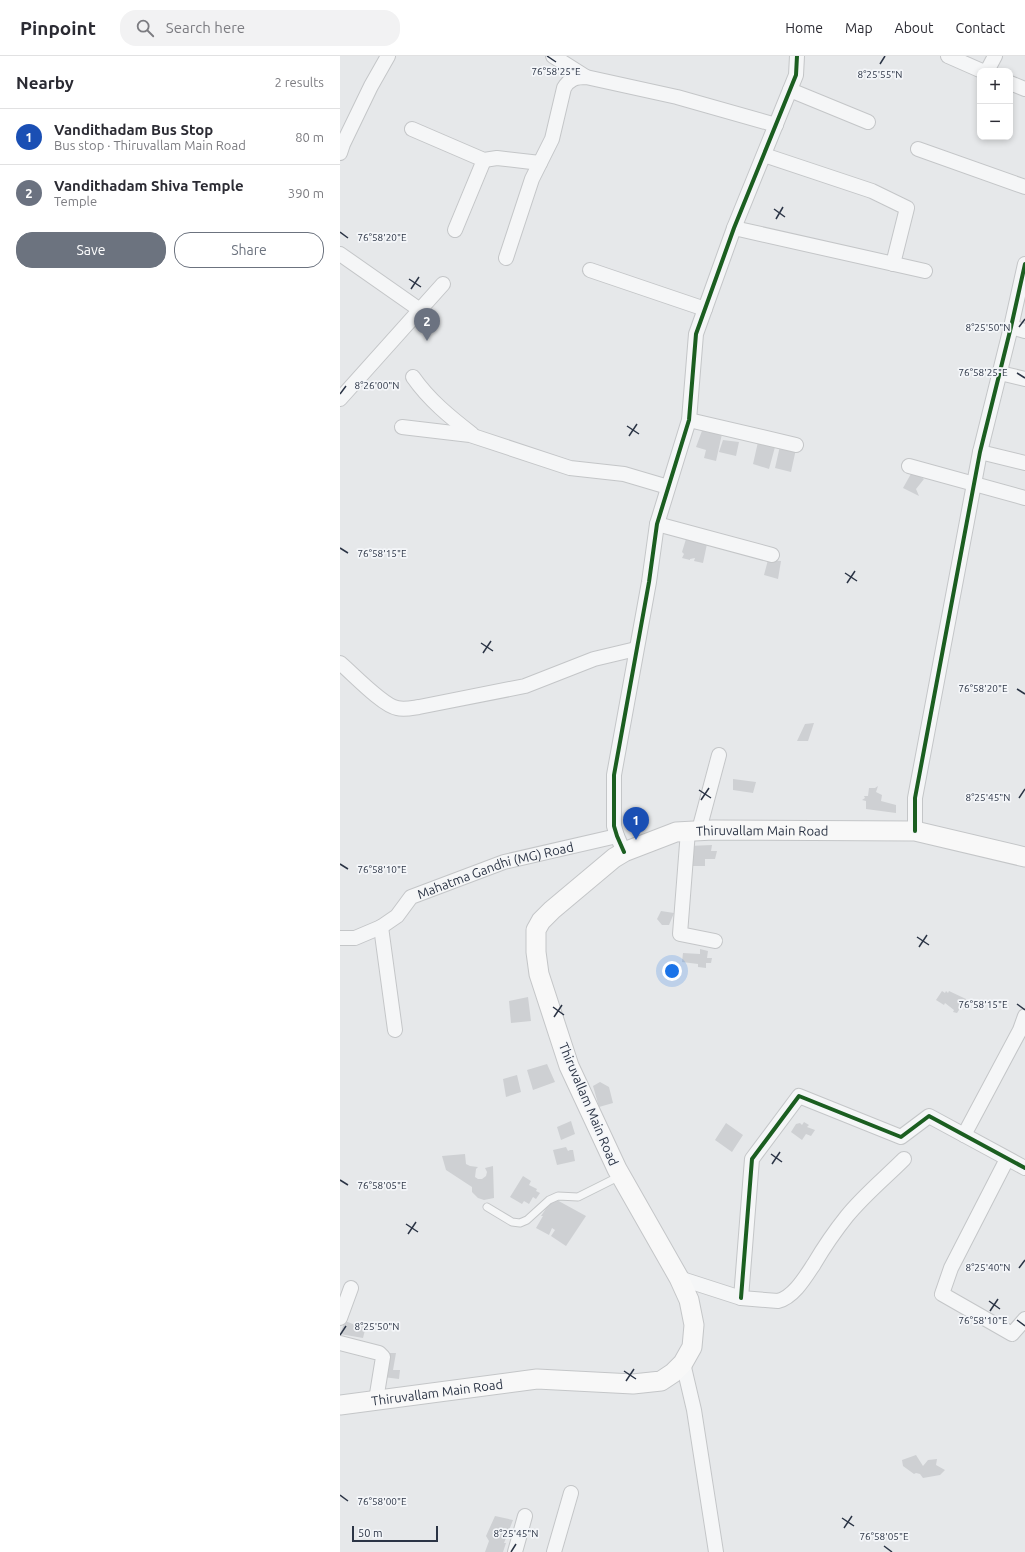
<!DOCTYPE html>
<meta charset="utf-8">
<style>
:root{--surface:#fff;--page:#f2f2f3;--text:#2b2b33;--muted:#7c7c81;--line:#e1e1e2;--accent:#6c737f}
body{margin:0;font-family:Ubuntu,sans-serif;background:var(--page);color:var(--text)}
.controls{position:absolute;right:12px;top:12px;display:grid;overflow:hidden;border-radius:8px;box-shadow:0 2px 6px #0003}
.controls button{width:36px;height:36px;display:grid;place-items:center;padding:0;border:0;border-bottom:1px solid var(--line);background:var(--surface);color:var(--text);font:20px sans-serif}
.scale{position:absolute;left:12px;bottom:10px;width:86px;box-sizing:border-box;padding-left:4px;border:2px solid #2b3445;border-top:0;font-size:11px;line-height:14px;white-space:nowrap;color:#2b3445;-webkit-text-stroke:3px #f4f6f9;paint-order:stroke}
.you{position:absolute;left:332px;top:915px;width:14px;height:14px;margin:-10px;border:3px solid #fff;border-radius:50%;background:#1a73e8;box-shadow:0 0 0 6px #1a73e833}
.badge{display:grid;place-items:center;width:26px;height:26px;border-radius:50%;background:var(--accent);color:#fff;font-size:13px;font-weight:700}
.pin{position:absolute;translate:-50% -33px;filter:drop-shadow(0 1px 2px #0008)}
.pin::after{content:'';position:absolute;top:21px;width:14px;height:12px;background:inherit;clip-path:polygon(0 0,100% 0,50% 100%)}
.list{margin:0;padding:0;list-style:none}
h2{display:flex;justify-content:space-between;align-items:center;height:52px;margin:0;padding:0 16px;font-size:17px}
h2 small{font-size:13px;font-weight:400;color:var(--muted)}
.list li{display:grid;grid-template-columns:26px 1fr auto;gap:12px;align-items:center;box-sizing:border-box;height:56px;padding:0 16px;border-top:1px solid var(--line)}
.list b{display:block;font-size:15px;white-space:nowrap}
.list p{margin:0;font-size:13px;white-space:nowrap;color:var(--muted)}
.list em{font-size:13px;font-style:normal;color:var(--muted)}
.actions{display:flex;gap:8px;padding:12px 16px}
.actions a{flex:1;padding:9px 0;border:1px solid var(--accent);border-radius:16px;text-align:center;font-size:14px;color:var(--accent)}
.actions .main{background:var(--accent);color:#fff}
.icon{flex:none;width:22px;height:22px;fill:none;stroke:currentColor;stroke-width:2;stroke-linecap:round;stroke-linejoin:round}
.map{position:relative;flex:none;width:685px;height:1496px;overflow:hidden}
header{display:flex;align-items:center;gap:24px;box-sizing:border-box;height:56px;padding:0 20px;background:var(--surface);border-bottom:1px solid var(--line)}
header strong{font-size:19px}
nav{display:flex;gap:22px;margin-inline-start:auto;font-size:14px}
.search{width:280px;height:36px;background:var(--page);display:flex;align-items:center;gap:10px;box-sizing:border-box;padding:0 14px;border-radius:16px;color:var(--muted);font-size:15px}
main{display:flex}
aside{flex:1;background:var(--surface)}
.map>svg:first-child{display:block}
</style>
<header>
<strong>Pinpoint</strong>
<div class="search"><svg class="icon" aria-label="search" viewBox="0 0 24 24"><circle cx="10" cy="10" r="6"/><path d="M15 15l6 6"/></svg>Search here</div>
<nav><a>Home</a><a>Map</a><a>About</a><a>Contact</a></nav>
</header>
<main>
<aside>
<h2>Nearby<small>2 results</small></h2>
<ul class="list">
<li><span class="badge" style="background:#1a4fb4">1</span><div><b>Vandithadam Bus Stop</b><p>Bus stop · Thiruvallam Main Road</p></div><em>80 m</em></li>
<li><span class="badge" style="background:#6b7280">2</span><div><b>Vandithadam Shiva Temple</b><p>Temple</p></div><em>390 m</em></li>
</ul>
<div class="actions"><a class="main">Save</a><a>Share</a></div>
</aside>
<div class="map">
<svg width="685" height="1496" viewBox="0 0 685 1496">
<rect width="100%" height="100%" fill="#e6e8ea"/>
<path fill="#ced0d3" d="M363,372L382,378L376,405L364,402L366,394L356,391Z
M383,384L399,386L396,400L379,396Z
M418,386L435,391L429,413L413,408Z
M440,390L456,393L451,416L435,412Z
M572,416L584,423L576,433L579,440L563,432Z
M346,483L367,488L363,507L354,505L355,502L350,503V504L342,502L344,498L342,496Z
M428,504L441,505L438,523L424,519Z
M474,667L468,685H457L465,668Z
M393,723L416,726L413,737L393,734Z
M538,730L536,736L542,739L541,745L556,749V757L526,753V745L522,744L525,742L524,740H528L529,732H535Z
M372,789L371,795H377L375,803H365V810H348L349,790Z
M321,855L334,857L329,869H322L317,863Z
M360,893L368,895L367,902H372L371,907H366V912L358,911V908L342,906L343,897L360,898Z
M602,935L605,937L606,935L608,937L609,935L626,943L617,957L613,956L614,954L605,947L604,949L596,944Z
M188,941L191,965L171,967L169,945Z
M207,1008L215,1026L193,1034L187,1014Z
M177,1019L181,1036L166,1041L163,1023Z
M260,1026L269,1031L273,1047L259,1051L253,1030Z
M231,1065L235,1078L221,1084L217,1071Z
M464,1066L469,1069L467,1071L475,1074L471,1080L466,1078L462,1084L451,1076L456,1068L460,1067L462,1069Z
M386,1067L403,1079L392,1096L375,1084Z
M226,1091L228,1095L230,1094H233L235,1105L217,1109L213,1094Z
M125,1098L126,1108L130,1110L138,1111L136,1113L135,1121L138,1123H142L146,1120L147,1116L145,1112L153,1110L154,1142L144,1144L138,1142L132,1136V1131L106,1114L102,1100Z
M183,1120L191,1125L189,1129L197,1133L196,1135L200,1137L196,1143L193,1141L189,1148L184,1145L182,1148L170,1141Z
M215,1143L246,1160L226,1190L211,1180L215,1174L212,1172L209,1179L196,1172L203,1160H201L211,1145Z
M5,1265L18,1270L21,1266H27L23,1282L0,1278Z
M48,1297H56L53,1314H60L59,1323L43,1321Z
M576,1399L583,1410L588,1404L597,1403L596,1409L605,1414L600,1419L583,1422L580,1418L576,1417L574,1418L563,1410L562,1404Z
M155,1460L173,1464L164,1487H166L163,1496H145L149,1485L146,1480Z"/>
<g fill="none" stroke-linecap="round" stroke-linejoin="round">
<g stroke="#c4c6c8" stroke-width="9">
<path id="service" d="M147,1151L172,1166L180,1167L187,1164L209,1144L218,1140L238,1141L280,1120"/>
</g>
<g stroke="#c4c6c8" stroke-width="16">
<g id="minor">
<path d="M213,0L246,21"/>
<path d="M608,0L642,15"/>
<path d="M647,15L655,0"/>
<path d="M670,27L685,33"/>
<path d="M450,34L528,66"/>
<path d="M72,73L144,104L157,102L200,107"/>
<path d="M578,93L685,131"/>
<path d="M0,97L3,88L31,30L48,0"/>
<path d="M424,99L532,135L567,152L553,208"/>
<path d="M394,172L585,215"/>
<path d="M115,174L144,104"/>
<path d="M0,198L80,254"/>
<path d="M166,202L192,123L212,83L224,32C229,23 236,21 246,21L337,41L436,69"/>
<path d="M250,214L365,253"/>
<path d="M671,271L685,275"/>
<path d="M660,317L685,323"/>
<path d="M73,321C89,344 110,361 132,378"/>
<path d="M0,343L103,228"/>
<path d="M349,364L456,389"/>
<path d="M62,371L130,379L230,412L284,418L328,431"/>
<path d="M640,396L685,407"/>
<path d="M569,410L685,442"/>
<path d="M317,468L432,499"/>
<path d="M0,607C12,617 43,650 57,652C64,654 72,652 79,651L185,630L254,603L296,593"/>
<path d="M359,774L379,699"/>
<path d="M348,775L340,878L375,885"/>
<path d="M575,775V742L640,396L671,271L685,208"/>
<path d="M284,796L277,780L274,770V719L309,526L317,468L349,364L356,278L394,172L456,19L457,0"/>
<path d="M41,871L55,974"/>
<path id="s1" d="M0,882H15L41,871L57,860L71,841L164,806L277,780"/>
<path d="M624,1079L680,974L685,960"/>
<path d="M667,1103L611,1212L602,1238L672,1278L685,1263"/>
<path d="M339,1222L401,1242L438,1245C454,1241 466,1220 474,1208C484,1191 495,1175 507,1160C524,1139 545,1122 564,1103"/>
<path d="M401,1242L412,1103L459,1040L561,1081L589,1060L685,1112"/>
<path d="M0,1262L11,1232"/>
<path d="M0,1287L39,1297L43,1301L36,1344"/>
<path d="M343,1307L354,1354L376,1496"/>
<path d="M175,1496L185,1460"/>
<path d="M214,1496L231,1437"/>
</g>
</g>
<g stroke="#c4c6c8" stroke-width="21">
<g id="secondary">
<path id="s2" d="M0,1349L197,1323L293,1328L321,1325L333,1317L343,1307L352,1291L354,1269L349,1244L339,1222L277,1113L229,1010L199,918L196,896V874L201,865L212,854L274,802L284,796L336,776L373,774L575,775L685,801"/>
</g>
</g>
<use href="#service" stroke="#f5f6f7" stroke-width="7"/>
<use href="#minor" stroke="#f5f6f7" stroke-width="14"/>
<use href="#secondary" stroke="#f8f8f8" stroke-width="19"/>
<g stroke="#f4f6f9" stroke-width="6">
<path id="cycleway" d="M575,775V742L640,396L671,271L685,208
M284,796L277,780L274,770V719L309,526L317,468L349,364L356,278L394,172L456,19L457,0
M401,1242L412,1103L459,1040L561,1081L589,1060L685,1112"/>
</g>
<use href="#cycleway" stroke="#1b5e20" stroke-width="4"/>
</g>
<path fill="none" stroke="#2b3445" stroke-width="1.5" d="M207,0L216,6M540,8L545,0M434,153L445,161M436,163L443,151M0,176L8,182M69,223L81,231M71,233L79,221M679,271L685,263M677,317L685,322M0,338L6,330M287,370L299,378M289,380L297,368M0,492L8,497M505,517L517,525M507,527L515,515M141,587L153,595M143,597L151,585M677,633L685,638M359,734L371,742M679,742L685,733M361,744L369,732M0,808L8,813M577,881L589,889M579,891L587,879M677,948L685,954M213,951L224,959M214,961L222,949M431,1098L442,1106M432,1108L440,1096M0,1124L8,1129M66,1168L78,1176M68,1178L76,1166M679,1212L685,1204M649,1245L660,1253M650,1255L658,1243M677,1264L685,1270M0,1279L6,1270M284,1315L296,1323M286,1325L294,1313M0,1439L8,1445M502,1462L514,1470M504,1472L512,1460M544,1490L552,1496M171,1496L176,1488"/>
<g text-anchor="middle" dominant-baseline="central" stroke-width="3.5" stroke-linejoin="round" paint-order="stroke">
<g font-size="13" fill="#2b3445" stroke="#f4f6f9">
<text stroke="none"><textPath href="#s2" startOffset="1082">Thiruvallam Main Road</textPath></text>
<text stroke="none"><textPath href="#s1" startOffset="175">Mahatma Gandhi (MG) Road</textPath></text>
<text transform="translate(249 1048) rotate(67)">Thiruvallam Main Road</text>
<text stroke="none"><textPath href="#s2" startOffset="98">Thiruvallam Main Road</textPath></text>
</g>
</g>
<g font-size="10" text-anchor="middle" fill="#2b3445" stroke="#f4f6f9" stroke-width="3.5" stroke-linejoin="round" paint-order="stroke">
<text x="216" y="19">76°58'25"E</text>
<text x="540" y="22">8°25'55"N</text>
<text x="42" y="185">76°58'20"E</text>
<text x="648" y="275">8°25'50"N</text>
<text x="643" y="320">76°58'25"E</text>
<text x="37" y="333">8°26'00"N</text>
<text x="42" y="501">76°58'15"E</text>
<text x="643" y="636">76°58'20"E</text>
<text x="648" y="745">8°25'45"N</text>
<text x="42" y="817">76°58'10"E</text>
<text x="643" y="952">76°58'15"E</text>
<text x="42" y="1133">76°58'05"E</text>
<text x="648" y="1215">8°25'40"N</text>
<text x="643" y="1268">76°58'10"E</text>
<text x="37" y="1274">8°25'50"N</text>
<text x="42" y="1449">76°58'00"E</text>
<text x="176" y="1481">8°25'45"N</text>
<text x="544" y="1484">76°58'05"E</text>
</g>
</svg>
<div class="controls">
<button>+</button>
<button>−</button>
</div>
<div class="scale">50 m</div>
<div class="you"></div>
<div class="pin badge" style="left:296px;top:784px;background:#1a4fb4">1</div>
<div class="pin badge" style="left:87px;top:285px;background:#6b7280">2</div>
</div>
</main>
